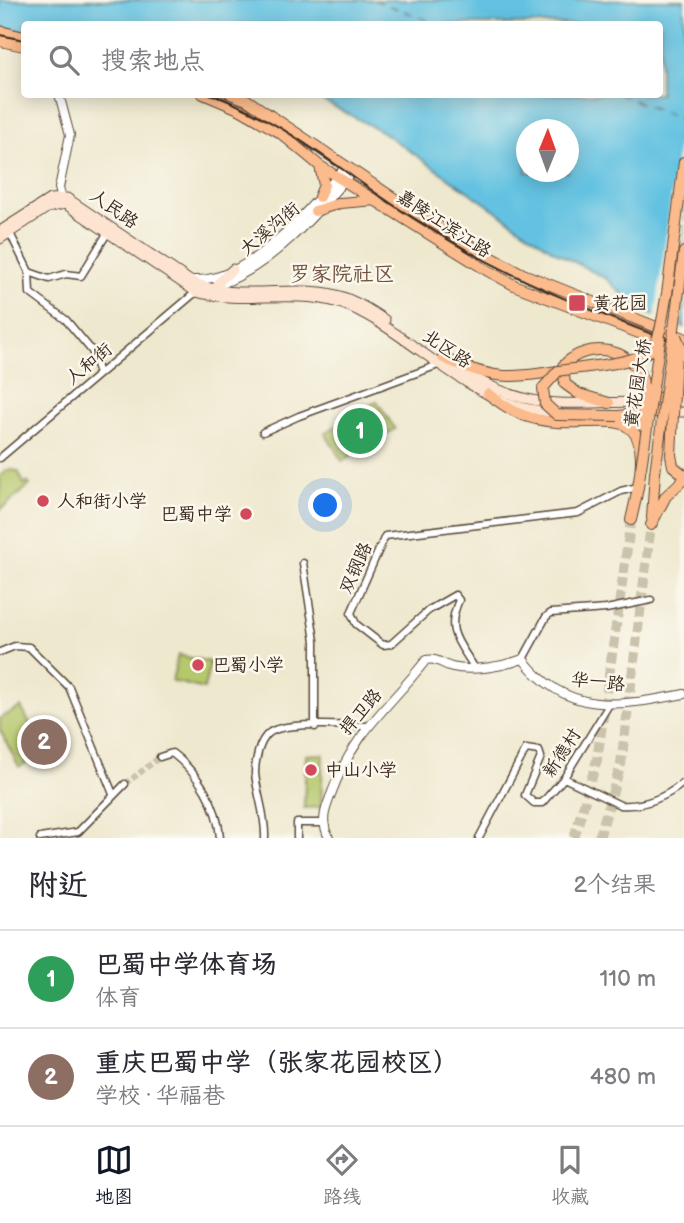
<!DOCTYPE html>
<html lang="zh">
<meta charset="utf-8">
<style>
:root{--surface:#fff;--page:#f7f7f7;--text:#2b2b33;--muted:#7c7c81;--line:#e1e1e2;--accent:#111827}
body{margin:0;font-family:"Balsamiq Sans","LXGW WenKai TC",sans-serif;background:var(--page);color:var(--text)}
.compass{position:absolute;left:516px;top:119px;width:63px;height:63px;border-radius:50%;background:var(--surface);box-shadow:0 4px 18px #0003;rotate:1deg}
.you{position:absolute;left:326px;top:506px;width:24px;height:24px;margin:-18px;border:5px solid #fff;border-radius:50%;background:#1a73e8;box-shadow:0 0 0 10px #1a73e833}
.badge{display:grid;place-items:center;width:46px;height:46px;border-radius:50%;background:var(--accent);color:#fff;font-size:23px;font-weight:700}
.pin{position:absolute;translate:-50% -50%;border:4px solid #fff;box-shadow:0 2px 7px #0006}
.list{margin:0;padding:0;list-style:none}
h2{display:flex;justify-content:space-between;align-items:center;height:91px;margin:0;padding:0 28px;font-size:30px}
h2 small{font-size:23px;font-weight:400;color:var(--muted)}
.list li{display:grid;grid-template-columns:46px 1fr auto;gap:21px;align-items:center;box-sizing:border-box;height:98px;padding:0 28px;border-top:2px solid var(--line)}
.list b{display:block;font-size:26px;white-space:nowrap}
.list p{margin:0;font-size:23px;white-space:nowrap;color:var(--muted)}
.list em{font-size:23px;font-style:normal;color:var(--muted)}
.icon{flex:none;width:38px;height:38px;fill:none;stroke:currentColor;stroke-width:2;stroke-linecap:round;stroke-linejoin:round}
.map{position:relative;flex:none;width:684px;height:838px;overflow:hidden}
.search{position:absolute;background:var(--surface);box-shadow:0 4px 18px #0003;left:21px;right:21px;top:21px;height:77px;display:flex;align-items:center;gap:18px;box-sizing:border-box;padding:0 24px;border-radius:7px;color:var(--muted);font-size:26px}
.sheet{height:287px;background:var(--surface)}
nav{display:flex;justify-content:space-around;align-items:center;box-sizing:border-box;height:98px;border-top:2px solid var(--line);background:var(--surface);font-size:19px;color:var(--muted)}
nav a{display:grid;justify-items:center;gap:4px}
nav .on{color:var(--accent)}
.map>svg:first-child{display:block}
</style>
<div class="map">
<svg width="684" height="838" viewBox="0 0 684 838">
<rect width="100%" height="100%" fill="#fbf7ec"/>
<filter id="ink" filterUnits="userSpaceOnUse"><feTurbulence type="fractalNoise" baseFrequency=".0143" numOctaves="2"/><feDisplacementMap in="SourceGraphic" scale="14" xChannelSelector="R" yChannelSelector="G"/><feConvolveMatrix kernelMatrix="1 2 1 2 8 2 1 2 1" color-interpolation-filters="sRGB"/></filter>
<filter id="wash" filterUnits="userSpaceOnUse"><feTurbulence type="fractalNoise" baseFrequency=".00686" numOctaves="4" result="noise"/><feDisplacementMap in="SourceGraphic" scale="28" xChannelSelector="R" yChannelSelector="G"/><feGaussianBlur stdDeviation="1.57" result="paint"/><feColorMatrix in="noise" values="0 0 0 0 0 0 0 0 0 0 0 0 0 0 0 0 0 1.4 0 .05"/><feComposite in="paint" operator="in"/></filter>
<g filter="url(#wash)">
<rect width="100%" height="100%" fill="#eee8ce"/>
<path fill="#b6c86c" stroke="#787945" stroke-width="2" d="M377,401L395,429L342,461L325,433Z
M7,470L18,471L24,484L27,482L30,485L0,510V476Z
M178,655L210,662L204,689L172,681Z
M21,707L45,753L19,767L0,730V718Z
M323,754L321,807L304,808L306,755Z"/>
<path fill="#63c2e1" stroke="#4f7680" stroke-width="2" fill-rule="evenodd" d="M0,0H684V327L635,307L607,279L557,253L381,131L312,95L660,94V24H24V32L0,28ZM526,130H568V172H526Z"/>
<path fill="#eee8ce" d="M684,99V296L680,329L655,319Z"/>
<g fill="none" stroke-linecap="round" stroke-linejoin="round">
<path stroke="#475858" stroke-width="2" stroke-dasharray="9 7" stroke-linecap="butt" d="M374,0L438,24
M618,94L684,120"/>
</g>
</g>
<g filter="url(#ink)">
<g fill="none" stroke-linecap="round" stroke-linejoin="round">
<path stroke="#cac2ab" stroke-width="6" stroke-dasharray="6 3" stroke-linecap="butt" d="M125,784L160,757"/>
<path stroke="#cac2ab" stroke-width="10" stroke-dasharray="10 5" stroke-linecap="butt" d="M574,838L597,760L631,520
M599,838L621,764L651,525"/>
<g stroke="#564638" stroke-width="9">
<path id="minor" d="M9,231L29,272L30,293L66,320L92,351L99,374
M29,272L49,279L66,274L81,276L108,232
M263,432L299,416L441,364
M0,458L196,292
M303,563L315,641V727
M0,652L15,646L29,647L69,687L113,794
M523,659L546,617L551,613L606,609L651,600
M474,667C458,641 445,631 459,600L455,595L429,610L391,644L383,645L356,624L351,613L385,536L578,513L621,491L638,487
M160,757L172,753C198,773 218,805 220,838
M564,778L620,805C643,807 667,797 684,782
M40,838L78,832L125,784
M265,838C266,815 257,795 255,773C255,761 259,741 269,733C285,721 346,726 367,726
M297,838V823H322
M479,838L526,749L539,751L541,757L525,795L534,803H542L564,778L610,703"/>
</g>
<g stroke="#564638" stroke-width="10">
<path id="tertiary" d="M59,94L70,135L59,188L63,203
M193,280C249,283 313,206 346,166
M216,286C270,268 317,214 352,171
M329,838C320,820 325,810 332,792C355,730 388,709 426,660C438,658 441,664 452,667C472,672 504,666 523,659C567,717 620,706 684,694"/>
</g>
<g stroke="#564638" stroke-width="11">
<path id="secondary" d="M0,231L50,199L67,198L189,280C234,304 289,283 337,295C355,300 370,310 385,320
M0,239L47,208L65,204L196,292C246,306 303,286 350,307C419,338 477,413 558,412
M221,294L218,283L233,269
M452,364C528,414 558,402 643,402
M667,402H684
M656,412H684"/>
</g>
<g stroke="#564638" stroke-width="12">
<path id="primary" d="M0,31L24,37
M0,41L24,46
M203,94L241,110L279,132L320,166L488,271L516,286L678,348
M231,94L247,100L404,205L485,254L523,274L684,338
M319,197L324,185L320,166
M315,211L340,203L376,200"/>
</g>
<g stroke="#564638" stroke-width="12">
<path id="trunk" d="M667,294L684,162
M674,329L684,252
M443,358C492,379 505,379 558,371
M488,394C503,405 517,415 536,419C561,425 586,421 612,422C658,424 637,492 631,520
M638,402L684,393
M609,403L579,394L565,384L563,366C588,338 638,348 644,387
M618,416L657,412
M671,455L673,466L684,475
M652,518L655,473
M651,525L666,496L684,479"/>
</g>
<use href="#minor" stroke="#fff" stroke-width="6"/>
<use href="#tertiary" stroke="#fff" stroke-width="8"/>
<use href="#secondary" stroke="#fde4d1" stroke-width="9"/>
<use href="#primary" stroke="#fbbb8c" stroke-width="10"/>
<use href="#trunk" stroke="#fbbb8c" stroke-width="10"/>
<path stroke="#3b2a1e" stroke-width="2" d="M0,35L24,40
M210,94C284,119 353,181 419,222C502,275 591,312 684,346"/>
<g stroke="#564638" stroke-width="12" stroke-linecap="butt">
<path id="trunk-bridge" d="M676,336L684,355
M618,416L557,415L545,404L543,388L558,371C580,367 640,365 653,347C662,335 663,310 667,294
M642,425L644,387
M671,455L676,354
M641,468L660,340
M655,473L674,329"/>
</g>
<use href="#trunk-bridge" stroke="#fbbb8c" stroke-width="10"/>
</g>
</g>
<g fill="#d1495b" stroke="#fbf7ec" stroke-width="2.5">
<rect x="568" y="294" width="18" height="18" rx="3.5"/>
<circle cx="43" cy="501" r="7"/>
<circle cx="246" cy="514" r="7"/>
<circle cx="198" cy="665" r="7"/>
<circle cx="311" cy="770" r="7"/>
</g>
<g text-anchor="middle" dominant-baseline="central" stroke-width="5" stroke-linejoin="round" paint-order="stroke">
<g font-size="18" fill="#3b2a1e" stroke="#fbf7ec">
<text transform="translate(114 209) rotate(35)">人民路</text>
<text transform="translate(444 224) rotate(33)">嘉陵江滨江路</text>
<text transform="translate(270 229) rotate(-40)">大溪沟街</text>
<text transform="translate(447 349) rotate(34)">北区路</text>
<text transform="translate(89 364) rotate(-40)">人和街</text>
<text transform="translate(638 383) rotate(-81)">黄花园大桥</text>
<text transform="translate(356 568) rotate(-66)">双钢路</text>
<text transform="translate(598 682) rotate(6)">华一路</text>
<text transform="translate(361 712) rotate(-50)">捍卫路</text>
<text transform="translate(562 753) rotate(-57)">新德村</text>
</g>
<g font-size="18" fill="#3b2a1e" stroke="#fbf7ec" text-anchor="start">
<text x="593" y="303">黄花园</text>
<text x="57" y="501">人和街小学</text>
<text x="232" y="514" text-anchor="end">巴蜀中学</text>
<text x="212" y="665">巴蜀小学</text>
<text x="325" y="770">中山小学</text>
</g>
<g font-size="21" fill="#70523f" stroke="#fbf7ec">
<text x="342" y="274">罗家院社区</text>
</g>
</g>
</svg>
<svg class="compass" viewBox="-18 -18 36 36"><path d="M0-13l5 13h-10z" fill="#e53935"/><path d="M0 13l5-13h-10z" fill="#7c7c81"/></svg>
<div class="you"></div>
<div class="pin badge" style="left:360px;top:431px;background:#2e9e5b">1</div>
<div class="pin badge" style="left:44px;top:742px;background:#8d6e63">2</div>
<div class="search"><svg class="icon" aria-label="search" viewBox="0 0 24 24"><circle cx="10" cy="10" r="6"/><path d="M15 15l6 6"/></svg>搜索地点</div>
</div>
<section class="sheet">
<h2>附近<small>2个结果</small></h2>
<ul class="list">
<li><span class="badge" style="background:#2e9e5b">1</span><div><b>巴蜀中学体育场</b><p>体育</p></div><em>110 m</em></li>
<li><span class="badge" style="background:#8d6e63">2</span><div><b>重庆巴蜀中学（张家花园校区）</b><p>学校 · 华福巷</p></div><em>480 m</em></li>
</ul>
</section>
<nav>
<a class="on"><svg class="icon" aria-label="map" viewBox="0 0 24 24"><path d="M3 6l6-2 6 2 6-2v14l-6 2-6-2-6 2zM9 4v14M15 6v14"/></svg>地图</a>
<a><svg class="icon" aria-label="directions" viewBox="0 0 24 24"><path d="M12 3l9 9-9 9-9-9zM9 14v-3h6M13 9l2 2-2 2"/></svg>路线</a>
<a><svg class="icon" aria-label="saved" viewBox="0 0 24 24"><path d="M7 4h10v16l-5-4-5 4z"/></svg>收藏</a>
</nav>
